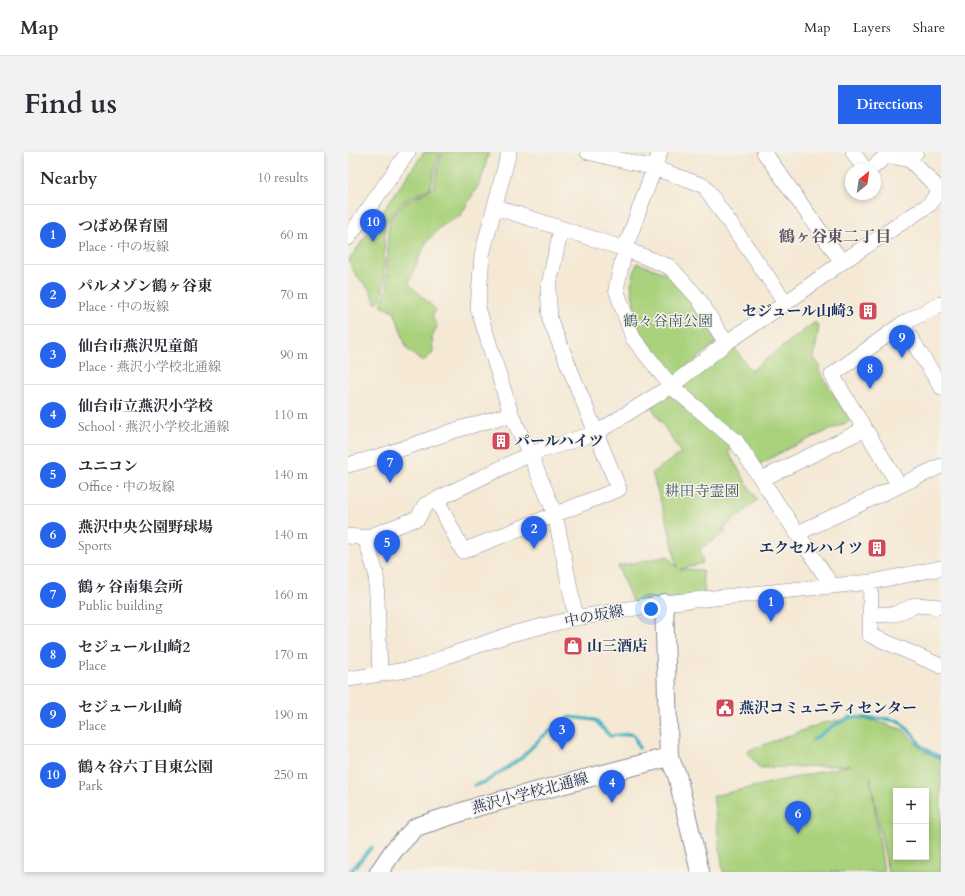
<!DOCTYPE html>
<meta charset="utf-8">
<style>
:root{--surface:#fff;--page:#f2f2f3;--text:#2b2b33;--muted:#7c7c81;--line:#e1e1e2;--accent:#2563eb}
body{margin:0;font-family:Cardo,"Noto Serif JP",serif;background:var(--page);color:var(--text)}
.controls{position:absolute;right:12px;bottom:12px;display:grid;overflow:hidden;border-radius:0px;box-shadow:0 2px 6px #0003}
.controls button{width:36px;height:36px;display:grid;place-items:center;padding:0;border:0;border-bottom:1px solid var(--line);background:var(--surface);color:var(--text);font:20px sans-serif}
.compass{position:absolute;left:497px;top:12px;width:36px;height:36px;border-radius:50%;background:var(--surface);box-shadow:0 2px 6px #0003;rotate:29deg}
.you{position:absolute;left:303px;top:457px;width:14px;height:14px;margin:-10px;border:3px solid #fff;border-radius:50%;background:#1a73e8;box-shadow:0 0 0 6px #1a73e833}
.badge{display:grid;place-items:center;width:26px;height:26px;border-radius:50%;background:var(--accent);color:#fff;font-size:13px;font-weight:700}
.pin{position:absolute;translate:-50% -33px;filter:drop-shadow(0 1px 2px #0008)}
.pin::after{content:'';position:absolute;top:21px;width:14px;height:12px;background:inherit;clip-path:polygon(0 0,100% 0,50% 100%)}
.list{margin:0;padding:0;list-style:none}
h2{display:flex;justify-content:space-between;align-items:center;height:52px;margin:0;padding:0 16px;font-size:17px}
h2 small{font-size:13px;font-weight:400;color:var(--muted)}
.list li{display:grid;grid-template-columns:26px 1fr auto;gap:12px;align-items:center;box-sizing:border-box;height:60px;padding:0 16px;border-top:1px solid var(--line)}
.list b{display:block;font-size:15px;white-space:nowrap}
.list p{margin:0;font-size:13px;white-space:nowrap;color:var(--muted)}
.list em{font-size:13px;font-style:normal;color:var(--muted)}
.map{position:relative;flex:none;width:593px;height:720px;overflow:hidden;border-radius:0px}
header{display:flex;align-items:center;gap:24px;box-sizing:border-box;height:56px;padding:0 20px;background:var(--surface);border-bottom:1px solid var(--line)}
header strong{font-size:19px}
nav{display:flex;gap:22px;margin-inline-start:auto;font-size:14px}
.intro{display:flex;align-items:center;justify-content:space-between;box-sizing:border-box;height:96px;padding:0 24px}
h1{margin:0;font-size:28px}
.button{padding:10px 18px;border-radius:0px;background:var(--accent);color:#fff;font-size:14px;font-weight:700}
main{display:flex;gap:24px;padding:0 24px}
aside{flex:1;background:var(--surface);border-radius:0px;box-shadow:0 2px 6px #0003}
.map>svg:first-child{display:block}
</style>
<header>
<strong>Map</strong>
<nav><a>Map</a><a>Layers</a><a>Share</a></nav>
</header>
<div class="intro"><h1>Find us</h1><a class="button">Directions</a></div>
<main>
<aside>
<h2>Nearby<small>10 results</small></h2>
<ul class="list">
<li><span class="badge">1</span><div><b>つばめ保育園</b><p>Place · 中の坂線</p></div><em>60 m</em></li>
<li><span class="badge">2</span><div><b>パルメゾン鶴ヶ谷東</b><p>Place · 中の坂線</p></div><em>70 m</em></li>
<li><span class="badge">3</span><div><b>仙台市燕沢児童館</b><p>Place · 燕沢小学校北通線</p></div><em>90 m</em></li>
<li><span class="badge">4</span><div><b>仙台市立燕沢小学校</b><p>School · 燕沢小学校北通線</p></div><em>110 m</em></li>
<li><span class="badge">5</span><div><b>ユニコン</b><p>Office · 中の坂線</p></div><em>140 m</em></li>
<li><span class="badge">6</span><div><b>燕沢中央公園野球場</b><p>Sports</p></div><em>140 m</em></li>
<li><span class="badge">7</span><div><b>鶴ヶ谷南集会所</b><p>Public building</p></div><em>160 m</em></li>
<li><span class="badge">8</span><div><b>セジュール山崎2</b><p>Place</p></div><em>170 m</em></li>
<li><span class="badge">9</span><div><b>セジュール山崎</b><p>Place</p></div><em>190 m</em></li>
<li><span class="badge">10</span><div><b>鶴々谷六丁目東公園</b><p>Park</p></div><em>250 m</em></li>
</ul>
</aside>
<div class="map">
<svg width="593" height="720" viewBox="0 0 593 720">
<rect width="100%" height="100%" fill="#f7f3e8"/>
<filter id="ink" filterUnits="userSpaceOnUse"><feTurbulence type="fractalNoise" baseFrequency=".025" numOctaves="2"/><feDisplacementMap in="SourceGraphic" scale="8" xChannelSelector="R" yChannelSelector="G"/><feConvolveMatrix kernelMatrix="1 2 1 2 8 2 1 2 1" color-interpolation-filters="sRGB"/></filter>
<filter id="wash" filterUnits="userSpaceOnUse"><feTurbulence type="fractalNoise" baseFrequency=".012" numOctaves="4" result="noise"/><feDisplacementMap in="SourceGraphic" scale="16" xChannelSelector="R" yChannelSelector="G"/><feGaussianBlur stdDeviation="0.9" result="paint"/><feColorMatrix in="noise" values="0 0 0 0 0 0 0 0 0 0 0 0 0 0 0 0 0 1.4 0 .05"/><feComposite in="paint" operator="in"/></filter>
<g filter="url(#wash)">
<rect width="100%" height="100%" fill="#f5e8d4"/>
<path fill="#aad27d" stroke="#62806e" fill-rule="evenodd" d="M76,0H92L82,36L54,50L37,72L36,132L33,147L28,152C26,147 24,141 21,137C12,127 5,122 1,108Z
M94,0H141L133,29L112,64L95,73L79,89L65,119L61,132L88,158L84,164L89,174L84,186L85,201L74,210L59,197L46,159L33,154L39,136L40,79L42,68L55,52L85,36Z
M289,111L320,122L343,150L369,190L328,225L290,179L283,132Z
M467,170L471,174L466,206L473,215L470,217L502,269L441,296L410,313L335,236V228L385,194L403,219Z
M322,243L385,295L380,300L409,348L376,376L378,380L352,397L355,411L332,417L354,418L357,442L286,454L270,414L320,404L329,416L322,381L304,321L333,301L301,251Z
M506,566L528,569L556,578L575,599L593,607V720H540L522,624L536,720H375L365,644L502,613L411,616L399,599L475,571ZM548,639H578V705H548Z"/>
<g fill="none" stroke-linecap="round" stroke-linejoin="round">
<path stroke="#43b1bf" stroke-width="3.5" d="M465,588L483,575L503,565L539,567L551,569L565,582L573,594L585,602L593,605
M127,633L137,630L172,607L194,585L222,565L247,568L262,584L282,582L286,583L291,596
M2,720L24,695"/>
</g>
</g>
<g filter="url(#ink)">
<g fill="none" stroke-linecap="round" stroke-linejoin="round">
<g stroke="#888c99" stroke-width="16">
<path id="minor" d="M161,0L134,103L130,156L163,262L182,302L207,362L228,466
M240,0L306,16L356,34L438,151
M312,0L277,97L268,137L285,186L323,234L388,289L484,434
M416,0L494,110
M505,0L517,18
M522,18L539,3L562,8
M147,55L277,97L322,115L350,146L378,191
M0,86L60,0
M554,172L593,235
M0,313L36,303L108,278L163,262
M414,327L517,277
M551,333L484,223L554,172L593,152
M89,348L115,399L271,337L202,168L200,137L213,77
M450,381L593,314
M0,384L17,386L70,366L77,353L182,302L248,281L323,234L378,191L438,151L494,110L582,52L589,41L587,33L562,8L568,0
M17,386L28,421L32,522
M523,430L522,483L593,514
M522,463L547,462L568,453L593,455
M0,527L71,516L99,504L163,482L228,466L316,451L523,430L593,416"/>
</g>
<g stroke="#888c99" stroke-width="20">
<path id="tertiary" d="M321,605L329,623L352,720
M31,720L46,698L68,675L132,654L321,605L316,451"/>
</g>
<use href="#minor" stroke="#fff" stroke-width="15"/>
<use href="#tertiary" stroke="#fff" stroke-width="18"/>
</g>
</g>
<defs>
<g id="building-square" transform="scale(1)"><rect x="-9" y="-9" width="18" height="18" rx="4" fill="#d1495b" stroke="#f7f3e8"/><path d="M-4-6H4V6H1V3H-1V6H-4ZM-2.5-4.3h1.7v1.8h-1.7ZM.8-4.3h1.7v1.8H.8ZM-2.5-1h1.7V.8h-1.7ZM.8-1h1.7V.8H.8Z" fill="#fff"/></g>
<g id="shop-square" transform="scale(1)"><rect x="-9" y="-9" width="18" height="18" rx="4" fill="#d1495b" stroke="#f7f3e8"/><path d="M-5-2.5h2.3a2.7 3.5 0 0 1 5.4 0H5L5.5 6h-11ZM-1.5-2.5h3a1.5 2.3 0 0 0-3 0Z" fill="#fff"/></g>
<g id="civic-square" transform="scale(1)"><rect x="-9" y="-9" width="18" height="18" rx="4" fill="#d1495b" stroke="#f7f3e8"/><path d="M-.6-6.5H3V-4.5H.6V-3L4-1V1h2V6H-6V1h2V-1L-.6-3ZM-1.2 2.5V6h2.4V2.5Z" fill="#fff"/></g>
</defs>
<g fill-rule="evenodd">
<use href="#building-square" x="520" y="159"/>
<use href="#building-square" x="153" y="289"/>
<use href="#building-square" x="529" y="396"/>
<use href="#shop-square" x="225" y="494"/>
<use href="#civic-square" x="377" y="556"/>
</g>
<g text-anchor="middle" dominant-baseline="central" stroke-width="3" stroke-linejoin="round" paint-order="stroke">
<g font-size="15" font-weight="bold" fill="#1b2f5e" stroke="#f7f3e8" text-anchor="start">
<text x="506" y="159" text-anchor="end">セジュール山崎3</text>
<text x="167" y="289">パールハイツ</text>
<text x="515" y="396" text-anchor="end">エクセルハイツ</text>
<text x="239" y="494">山三酒店</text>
<text x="391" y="556">燕沢コミュニティセンター</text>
</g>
<g font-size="15" fill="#3f5866" stroke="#f7f3e8">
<text x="320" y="169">鶴々谷南公園</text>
<text x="354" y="339">耕田寺霊園</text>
</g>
<g font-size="15" fill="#1b2f5e" stroke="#f7f3e8">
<text transform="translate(246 464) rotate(-11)">中の坂線</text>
<text transform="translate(182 641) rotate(-15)">燕沢小学校北通線</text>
</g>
<g font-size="16" font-weight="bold" fill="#5c5264" stroke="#f7f3e8">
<text x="487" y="85">鶴ヶ谷東二丁目</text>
</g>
</g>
</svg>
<div class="controls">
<button>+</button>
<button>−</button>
</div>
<svg class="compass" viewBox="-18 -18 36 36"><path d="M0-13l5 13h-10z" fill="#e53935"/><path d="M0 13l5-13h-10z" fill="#7c7c81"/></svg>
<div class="you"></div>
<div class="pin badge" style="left:423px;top:470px">1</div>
<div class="pin badge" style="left:186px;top:397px">2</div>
<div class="pin badge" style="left:214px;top:598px">3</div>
<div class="pin badge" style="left:264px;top:651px">4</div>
<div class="pin badge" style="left:39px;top:411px">5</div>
<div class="pin badge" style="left:450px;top:682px">6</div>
<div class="pin badge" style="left:42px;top:331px">7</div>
<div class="pin badge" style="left:522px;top:237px">8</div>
<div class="pin badge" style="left:554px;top:206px">9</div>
<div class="pin badge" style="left:25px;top:90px">10</div>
</div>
</main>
